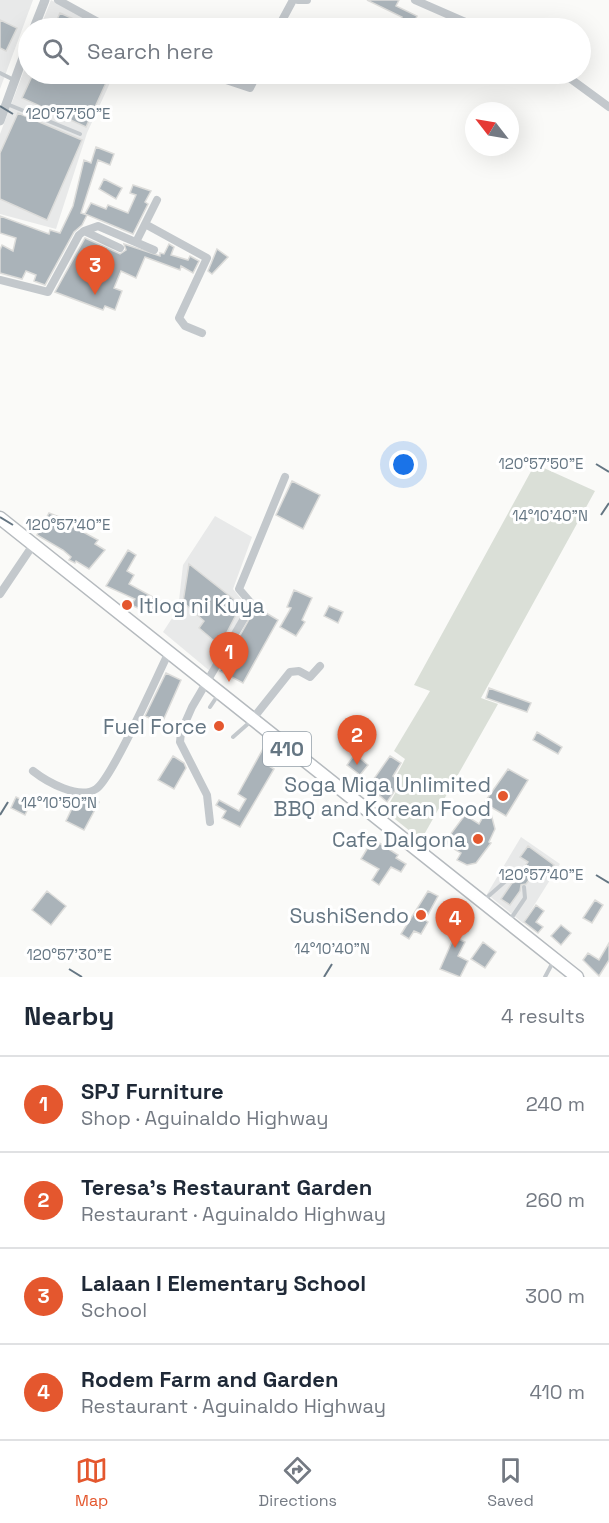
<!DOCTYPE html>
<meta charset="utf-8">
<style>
:root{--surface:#fff;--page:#f6f6f7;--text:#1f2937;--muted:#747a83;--line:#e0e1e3;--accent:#e4572e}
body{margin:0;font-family:"Space Grotesk",sans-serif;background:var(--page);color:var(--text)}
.compass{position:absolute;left:465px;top:102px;width:54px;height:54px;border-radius:50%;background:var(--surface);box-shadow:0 6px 24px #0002;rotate:301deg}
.you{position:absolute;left:404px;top:465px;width:21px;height:21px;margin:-15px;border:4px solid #fff;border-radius:50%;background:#1a73e8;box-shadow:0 0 0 9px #1a73e833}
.badge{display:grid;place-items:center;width:39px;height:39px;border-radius:50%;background:var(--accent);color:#fff;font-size:20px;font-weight:700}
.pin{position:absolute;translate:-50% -50px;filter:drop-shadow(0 2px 3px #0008)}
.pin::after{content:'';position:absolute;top:32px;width:21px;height:18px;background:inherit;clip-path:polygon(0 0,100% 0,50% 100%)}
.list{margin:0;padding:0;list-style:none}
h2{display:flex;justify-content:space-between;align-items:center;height:78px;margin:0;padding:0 24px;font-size:26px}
h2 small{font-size:20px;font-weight:400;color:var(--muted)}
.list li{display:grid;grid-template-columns:39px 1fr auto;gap:18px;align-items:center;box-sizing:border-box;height:96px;padding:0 24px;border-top:2px solid var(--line)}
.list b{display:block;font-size:22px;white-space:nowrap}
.list p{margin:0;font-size:20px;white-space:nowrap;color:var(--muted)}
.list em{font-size:20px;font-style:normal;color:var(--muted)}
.icon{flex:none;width:33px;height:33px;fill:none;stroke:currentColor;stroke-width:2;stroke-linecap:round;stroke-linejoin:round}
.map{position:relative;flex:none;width:609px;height:977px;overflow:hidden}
.search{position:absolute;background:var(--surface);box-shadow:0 6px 24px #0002;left:18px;right:18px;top:18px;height:66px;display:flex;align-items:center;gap:15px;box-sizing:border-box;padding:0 21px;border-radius:33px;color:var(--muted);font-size:22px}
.sheet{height:462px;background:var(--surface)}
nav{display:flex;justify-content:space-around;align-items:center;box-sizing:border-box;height:84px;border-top:2px solid var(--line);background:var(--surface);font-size:16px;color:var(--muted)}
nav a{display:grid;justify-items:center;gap:3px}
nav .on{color:var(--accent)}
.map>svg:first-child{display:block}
</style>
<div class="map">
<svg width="609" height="977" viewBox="0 0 609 977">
<rect width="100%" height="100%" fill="#fafaf8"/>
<path fill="#e8e9e9" d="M0,0H33L0,89Z
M51,0L103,28H40Z
M28,60V74H114L87,133L56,229L0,214V134Z
M215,516L252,537L233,589L247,606L211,672L163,632L178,609L183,565Z
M521,837L560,864L523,923L487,894Z"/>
<path fill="#dadfd7" d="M535,464L595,491L481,698L498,704L421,840L385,811L402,781L396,776L405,759L394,751L430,691L414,685Z"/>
<path fill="#aab3b9" stroke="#dcdcda" stroke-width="1.5" d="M367,0H399L396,6L417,16L412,27L400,21L402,17Z
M60,13L94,28H53Z
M0,20L17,28L6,51L0,48Z
M33,74H110L86,127L22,98Z
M18,113L82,140L47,220L0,199V153Z
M96,147L114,154L110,165L98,160L81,213L87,215L82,225L74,232L45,285L34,281L36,275L26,271L22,279L0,273V250L2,245L13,251L16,238L0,233V216L49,234L50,230L60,233L73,206L84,160L91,163Z
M104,179L122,188L116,199L99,189Z
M133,185L151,191L145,202L148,204L133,234L85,214L91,203L106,209L108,205L128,213L136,195L130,193Z
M85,238L120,254L126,250L124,244L160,256V253L164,254L169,244L174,247L171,255L188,260L190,256L199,261L193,273L181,266L180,270L145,257L136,278L121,271L114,288L122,291L115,310L105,306L103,310L55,292Z
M217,249L228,257L212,274L208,271Z
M292,481L320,495L303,529L276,515Z
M49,513L70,521L68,524L98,540L95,544L105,550L89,569L76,561L75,563L69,560L71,557L63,550L37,535Z
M128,550L136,555L127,571L134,575L129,584L160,601L151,614L131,605L135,599L106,586Z
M189,564L241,605L220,646L199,628L204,621L183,602Z
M294,590L312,598L302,620L305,622L296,636L280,627L291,608L287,607Z
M329,606L343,612L338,623L324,616Z
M256,607L278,620L243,683L220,671Z
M166,673L181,680L162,723L145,716Z
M489,688L531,703L527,712L486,698Z
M537,732L562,747L558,754L533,740Z
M264,747L271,751L264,763L274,769L240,827L222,818L226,811L216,805L219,800L239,811L246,799L238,794Z
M355,754L368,765L360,775L347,765Z
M173,756L184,763L186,768L174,789L158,780Z
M390,756L401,763L393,776L401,782L387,802L379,795L381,791L371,783Z
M508,769L528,780L506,816L484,803Z
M16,797L30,804L25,815L11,808Z
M77,798H90L99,802L84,830L66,821Z
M489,806L495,829L489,842L491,843L476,863L467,865L457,860L461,853L444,843L465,815L479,824Z
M373,839L398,855L396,858L406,864L401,872L391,867L379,885L372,880L379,869L361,859Z
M528,846L554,865L546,876L537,869L526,884L521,885L520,891L510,905L501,899L512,883L519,881L518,876L528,862L520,857Z
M47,891L66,906L51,925L32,910Z
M428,891L438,896L425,920L428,922L421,934L414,931L409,939L401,934Z
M595,900L603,905L592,923L583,918Z
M536,905L544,911L536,922L543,927L538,933L524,922Z
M561,925L571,933L561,945L551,936Z
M454,937L465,942L458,956L468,961L460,977L440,969Z
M483,942L496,952L485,968L471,959Z
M609,943V960L599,976L583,960L588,953L599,960Z"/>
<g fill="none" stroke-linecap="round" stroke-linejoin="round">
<g stroke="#b5babe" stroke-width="15">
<path id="primary" d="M0,518L577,977"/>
</g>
<path stroke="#c3c8cc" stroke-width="4" d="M0,73L14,80
M7,104L80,134
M210,707L218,695
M233,737L250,722
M484,900L508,879H515
M510,920L525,898L524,887
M545,977L553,962"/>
<path stroke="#c3c8cc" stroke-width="8" d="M58,0L109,28
M298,0H307
M415,0L479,28
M278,28L293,0
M208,74L250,88L257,74
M564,74L609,107
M145,224L207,258L179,318L185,326L202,333
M84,231L98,226L154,250
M136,242L157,200
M0,280L48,292L79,235L84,231L120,248
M0,594L33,545
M251,721L290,672L299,671L310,677L320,666
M33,771C47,782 79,800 96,789C112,779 157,676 168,654
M210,822L207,795L180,742L181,732L192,707L249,610L251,603L239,589L285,477"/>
<path stroke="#c3c8cc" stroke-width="9" d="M34,28L45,0
M0,121L28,44"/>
<use href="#primary" stroke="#fff" stroke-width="12"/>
</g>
<path fill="none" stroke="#657683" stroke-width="2" d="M0,106L13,114M596,464L609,472M601,515L609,503M0,517L13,525M0,815L8,802M596,875L609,883M69,969L82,977M324,977L332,964"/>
<g fill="#e4572e" stroke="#fff" stroke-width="2">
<circle cx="127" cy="605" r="6"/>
<circle cx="219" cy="726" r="6"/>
<circle cx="503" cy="796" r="6"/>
<circle cx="478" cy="839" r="6"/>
<circle cx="421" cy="915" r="6"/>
</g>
<g text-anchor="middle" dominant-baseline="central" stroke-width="6" stroke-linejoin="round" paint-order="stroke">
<rect fill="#fff" stroke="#939fa8" stroke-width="1.5" x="263" y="732" width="48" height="34" rx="4.5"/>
<g font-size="20" font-weight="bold" fill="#657683">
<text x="287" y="749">410</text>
</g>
<g font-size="21" fill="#657683" stroke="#fff" text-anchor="end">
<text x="139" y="605" text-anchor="start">Itlog ni Kuya</text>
<text x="207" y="726">Fuel Force</text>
<text x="491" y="784">Soga Miga Unlimited<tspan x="491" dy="24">BBQ and Korean Food</tspan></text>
<text x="466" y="839">Cafe Dalgona</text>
<text x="409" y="915">SushiSendo</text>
</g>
</g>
<g font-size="15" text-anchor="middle" fill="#657683" stroke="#fff" stroke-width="6" stroke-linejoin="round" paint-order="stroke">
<text x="68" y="119">120°57'50"E</text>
<text x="541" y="469">120°57'50"E</text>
<text x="550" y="521">14°10'40"N</text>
<text x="68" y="530">120°57'40"E</text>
<text x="59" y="808">14°10'50"N</text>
<text x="541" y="880">120°57'40"E</text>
<text x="332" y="954">14°10'40"N</text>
<text x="69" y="960">120°57'30"E</text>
</g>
</svg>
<svg class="compass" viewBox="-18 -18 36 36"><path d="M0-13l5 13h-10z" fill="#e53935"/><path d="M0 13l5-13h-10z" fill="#747a83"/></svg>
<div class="you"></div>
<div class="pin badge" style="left:229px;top:682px">1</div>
<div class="pin badge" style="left:357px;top:765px">2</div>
<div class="pin badge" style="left:95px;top:295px">3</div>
<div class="pin badge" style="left:455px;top:948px">4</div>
<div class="search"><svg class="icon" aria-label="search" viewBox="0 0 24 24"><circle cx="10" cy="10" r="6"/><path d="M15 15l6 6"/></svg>Search here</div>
</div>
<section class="sheet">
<h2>Nearby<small>4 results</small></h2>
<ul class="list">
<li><span class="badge">1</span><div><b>SPJ Furniture</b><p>Shop · Aguinaldo Highway</p></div><em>240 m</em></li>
<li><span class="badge">2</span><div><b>Teresa's Restaurant Garden</b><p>Restaurant · Aguinaldo Highway</p></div><em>260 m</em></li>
<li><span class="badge">3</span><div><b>Lalaan I Elementary School</b><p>School</p></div><em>300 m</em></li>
<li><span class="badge">4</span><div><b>Rodem Farm and Garden</b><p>Restaurant · Aguinaldo Highway</p></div><em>410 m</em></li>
</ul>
</section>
<nav>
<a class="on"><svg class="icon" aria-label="map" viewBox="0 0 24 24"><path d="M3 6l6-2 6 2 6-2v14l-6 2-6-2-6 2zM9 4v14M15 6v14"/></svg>Map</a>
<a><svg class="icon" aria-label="directions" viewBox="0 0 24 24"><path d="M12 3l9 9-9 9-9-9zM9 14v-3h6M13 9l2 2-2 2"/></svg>Directions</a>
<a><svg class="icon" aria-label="saved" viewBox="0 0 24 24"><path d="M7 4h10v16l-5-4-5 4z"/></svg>Saved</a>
</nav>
